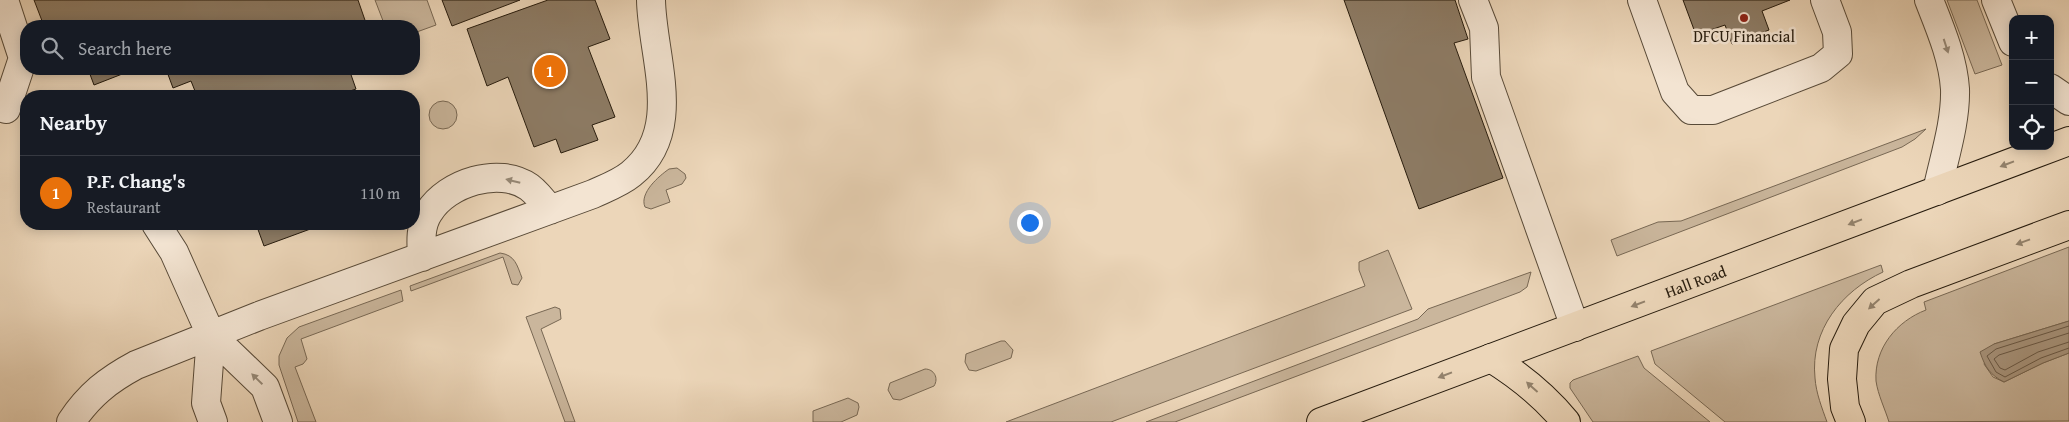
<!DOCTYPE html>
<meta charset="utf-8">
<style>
:root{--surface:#171b24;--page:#20242c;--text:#f1f3f6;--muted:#9ea1a6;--line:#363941;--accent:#0b8043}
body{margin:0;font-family:"Gentium Book Plus",serif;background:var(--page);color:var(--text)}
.controls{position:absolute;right:15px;top:15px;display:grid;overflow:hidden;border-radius:10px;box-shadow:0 2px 12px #0003}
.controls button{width:45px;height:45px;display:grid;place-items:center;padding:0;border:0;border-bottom:1px solid var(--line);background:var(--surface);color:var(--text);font:25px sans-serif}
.you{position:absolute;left:1029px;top:222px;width:18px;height:18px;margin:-12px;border:4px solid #fff;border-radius:50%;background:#1a73e8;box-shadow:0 0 0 8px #1a73e833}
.badge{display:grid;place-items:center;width:32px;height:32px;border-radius:50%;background:var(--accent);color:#fff;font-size:16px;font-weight:700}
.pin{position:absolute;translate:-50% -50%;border:2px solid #fff;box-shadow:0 1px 5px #0006}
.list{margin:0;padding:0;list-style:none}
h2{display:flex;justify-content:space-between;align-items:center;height:65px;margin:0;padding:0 20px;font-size:21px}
h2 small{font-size:16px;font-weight:400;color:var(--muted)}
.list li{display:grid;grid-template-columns:32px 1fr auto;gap:15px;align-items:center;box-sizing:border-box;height:75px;padding:0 20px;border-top:1px solid var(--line)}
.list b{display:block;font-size:19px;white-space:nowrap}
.list p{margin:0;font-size:16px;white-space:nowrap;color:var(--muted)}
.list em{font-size:16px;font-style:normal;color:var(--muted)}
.icon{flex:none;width:28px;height:28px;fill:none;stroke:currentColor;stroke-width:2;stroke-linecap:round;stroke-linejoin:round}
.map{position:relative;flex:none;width:2069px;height:422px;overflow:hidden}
.search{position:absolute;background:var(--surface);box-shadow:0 2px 12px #0003;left:20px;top:20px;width:400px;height:55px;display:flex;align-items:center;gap:12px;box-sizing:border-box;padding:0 18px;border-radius:20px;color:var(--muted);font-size:19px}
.panel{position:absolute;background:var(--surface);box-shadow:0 2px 12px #0003;left:20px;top:90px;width:400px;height:140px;border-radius:20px}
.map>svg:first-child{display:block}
</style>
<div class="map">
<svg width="2069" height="422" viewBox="0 0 2069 422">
<rect width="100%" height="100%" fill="#ecd6b9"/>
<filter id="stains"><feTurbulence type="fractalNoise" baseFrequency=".004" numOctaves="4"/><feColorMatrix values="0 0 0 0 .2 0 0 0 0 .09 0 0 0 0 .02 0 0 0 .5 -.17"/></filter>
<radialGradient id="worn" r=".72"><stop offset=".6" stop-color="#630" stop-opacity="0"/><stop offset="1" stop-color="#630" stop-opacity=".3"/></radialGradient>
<path fill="#cab69c" stroke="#786854" d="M375,0H427L436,25L414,33V26H385Z
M1947,0H1977L2002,65L1975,74Z
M429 115a14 14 0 1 1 28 0a14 14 0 1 1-28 0Z
M1926,129L1915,139L1902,147L1617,256L1611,240L1658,222L1681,221Z
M677,168L685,174L686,178L682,184L666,190L670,202L651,209L645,207C639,193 659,176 669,169Z
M2069,247V321L1994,344L1984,364L1993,377L2004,382L2043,363L2069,353V421L1889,422C1885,409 1878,395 1876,381C1874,348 1897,321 1926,310L1924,302Z
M1388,250L1412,309L1111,422H1006L1365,286L1359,270V262Z
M500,253C515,255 517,265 522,278L518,285L512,284L503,257L411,291L410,286Z
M1881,265L1883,272C1842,291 1810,330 1815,378C1816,393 1822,408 1827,422H1725L1655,364L1651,351Z
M1531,272L1527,287L1520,292L1175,422H1146L1418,319L1428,309Z
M401,290L403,301L301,339L307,359L303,364L295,367L316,422H298L279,365V356L287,338L299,327Z
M555,307L560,309L561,319L541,329L575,422H565L526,317Z
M1001,341H1005L1013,350L1011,358L976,371L969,370L965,362L966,354Z
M1638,356L1644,368L1710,422H1593L1570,388V383L1573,380Z
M925,369C934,369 939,378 934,386L900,400L893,399L888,390L890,383Z
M848,398L858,403L859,407L857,415L841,422H813V411Z"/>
<path fill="#a9967f" stroke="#756551" d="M2069,321V353L2043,363L2004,382C1990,375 1985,367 1980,352L1994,344Z"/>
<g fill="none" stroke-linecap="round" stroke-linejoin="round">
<path stroke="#685846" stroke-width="1" d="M2069,326L1996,349L1987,356L1996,372L2005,377L2041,358L2069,348
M2069,333L1999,355L1994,359L2000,368L2005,370L2038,352L2069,342"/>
</g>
<path fill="#8d7c66" stroke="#261b0d" d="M34,0H358L367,26H44Z
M442,0H520L452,26Z
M548,0H595L610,39L588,47L615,117L592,125L598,140L561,153L556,139L534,147L508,77L487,86L467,29Z
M1344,0H1455L1468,39L1454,43L1503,178L1419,209Z
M1683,0H1790L1762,11L1769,30L1732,44L1725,25L1696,35Z
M88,69H135L94,85Z
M166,69H349L356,89L335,96H197L191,81L173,88Z
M256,224H324L264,246Z"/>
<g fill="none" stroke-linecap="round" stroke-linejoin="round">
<g stroke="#584a38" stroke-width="30">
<path id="minor" d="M4,0L23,58L6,109
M1473,0L1484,28L1486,77L1575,327
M1642,0L1675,92L1691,110H1713L1821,68L1838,54L1837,32L1825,0
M1929,0C1940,28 1953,58 1955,89C1956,122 1944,158 1937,191
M1996,0L2013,42
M2050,88L2069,101
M156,224L174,252L211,335L265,387L278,422
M422,257C421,242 420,225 429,212C447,183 499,166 529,187C537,193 544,202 550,210
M211,335L206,403L213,422
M71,422C89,395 108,380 136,365L259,316L593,194C606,188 620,183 631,174C685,131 652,57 651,0"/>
</g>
<g stroke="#261b0d" stroke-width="30">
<g id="highway">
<path d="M1491,358C1520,376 1544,395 1566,422"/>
<path id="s1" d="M1321,422L2069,141"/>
<path d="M1851,422L1845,407L1842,379L1844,349L1856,324L1875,301L1911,284L2069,225"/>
</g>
</g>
<use href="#minor" stroke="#f3e4d2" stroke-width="28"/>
<use href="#highway" stroke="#ecd6b9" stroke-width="28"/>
</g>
<defs><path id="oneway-solid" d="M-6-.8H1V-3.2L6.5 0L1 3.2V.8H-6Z" transform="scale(1.25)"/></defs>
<g fill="#978a79">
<use href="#oneway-solid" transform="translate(1946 46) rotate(72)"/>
<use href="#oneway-solid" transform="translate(513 181) rotate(-166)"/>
<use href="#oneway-solid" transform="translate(257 379) rotate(-136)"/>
</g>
<g fill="#93826c">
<use href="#oneway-solid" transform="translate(2007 164) rotate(159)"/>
<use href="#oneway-solid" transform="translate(1855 222) rotate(159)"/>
<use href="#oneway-solid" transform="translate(2023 242) rotate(160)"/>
<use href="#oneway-solid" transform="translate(1638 304) rotate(159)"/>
<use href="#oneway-solid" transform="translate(1874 304) rotate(138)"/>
<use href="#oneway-solid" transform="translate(1445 375) rotate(159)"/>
<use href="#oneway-solid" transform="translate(1532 387) rotate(-138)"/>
</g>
<circle fill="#8f2418" stroke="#f3e4d2" stroke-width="2" cx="1744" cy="18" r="5"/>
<g text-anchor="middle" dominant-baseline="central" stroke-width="5" stroke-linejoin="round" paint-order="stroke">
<g font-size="16" fill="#261b0d" stroke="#f3e4d2">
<text x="1744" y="36">DFCU Financial</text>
</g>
<g font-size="16" fill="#261b0d" stroke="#f3e4d2">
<text stroke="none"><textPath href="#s1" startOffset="400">Hall Road</textPath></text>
</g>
</g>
<rect width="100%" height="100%" filter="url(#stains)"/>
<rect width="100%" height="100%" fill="url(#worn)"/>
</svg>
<div class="controls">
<button>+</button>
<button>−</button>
<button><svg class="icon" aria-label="locate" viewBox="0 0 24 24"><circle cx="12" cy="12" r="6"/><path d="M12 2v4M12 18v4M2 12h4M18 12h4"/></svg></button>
</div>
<div class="you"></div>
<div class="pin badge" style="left:550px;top:71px;background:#e8710a">1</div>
<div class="search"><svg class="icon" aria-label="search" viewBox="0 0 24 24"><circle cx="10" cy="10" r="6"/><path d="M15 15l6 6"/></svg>Search here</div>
<section class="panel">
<h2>Nearby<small></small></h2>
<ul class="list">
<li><span class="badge" style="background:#e8710a">1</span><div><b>P.F. Chang's</b><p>Restaurant</p></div><em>110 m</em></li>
</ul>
</section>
</div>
